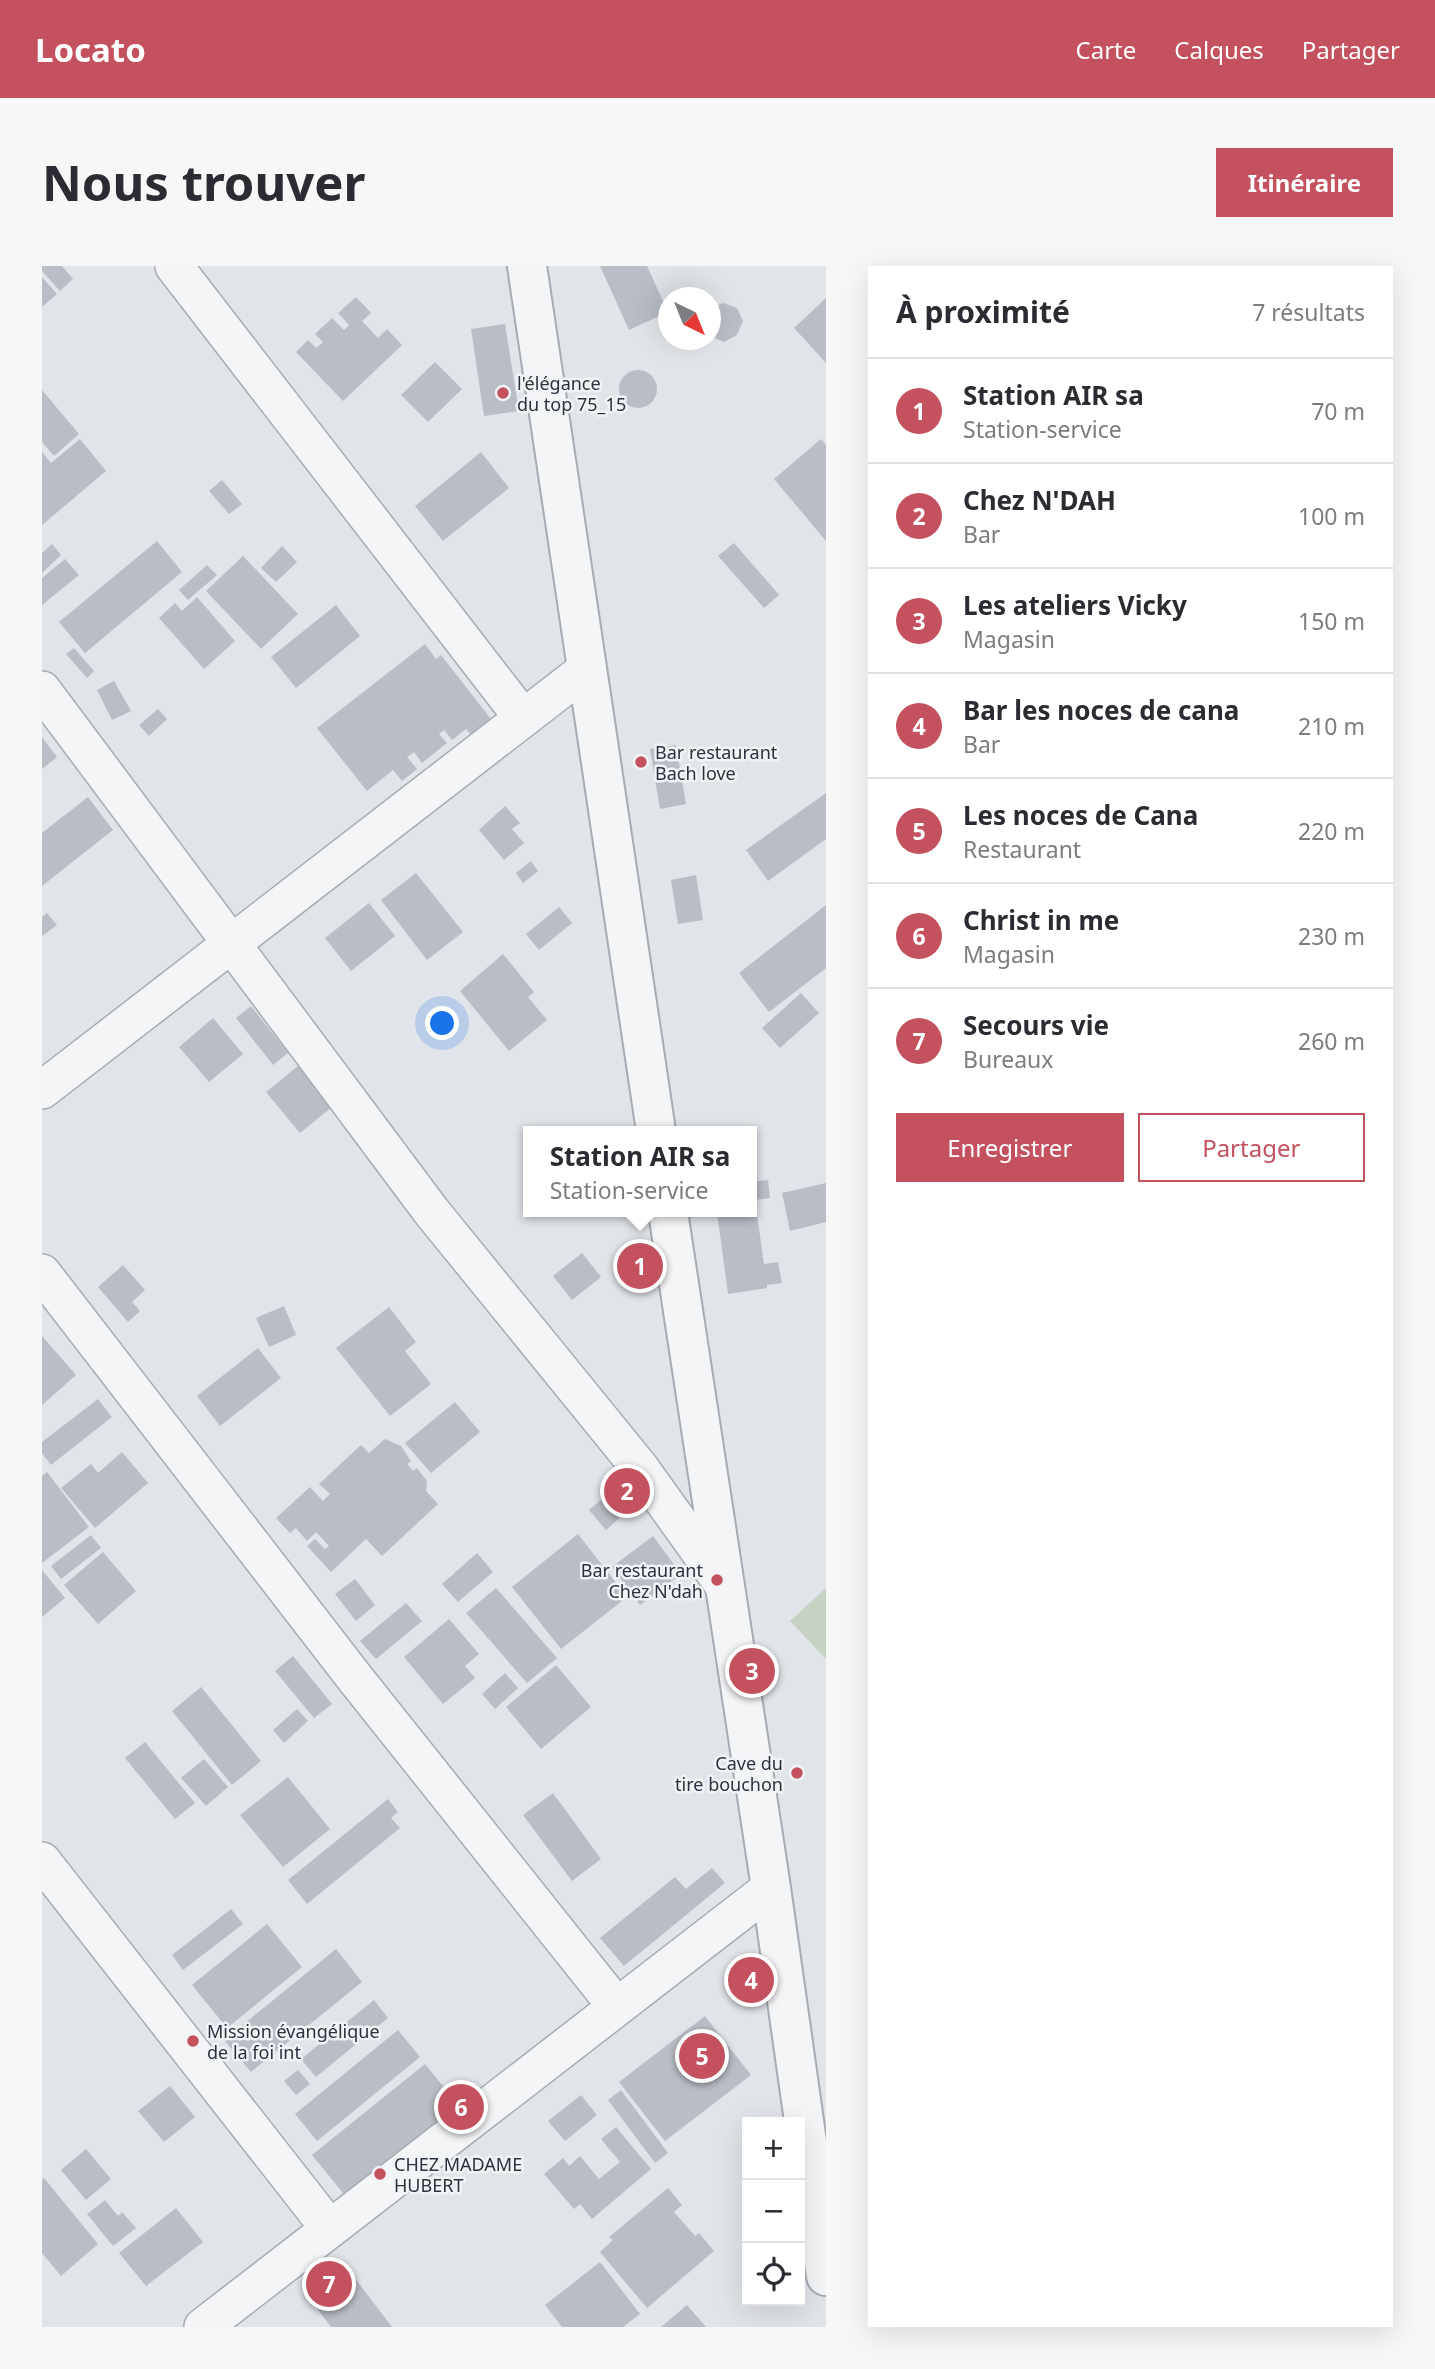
<!DOCTYPE html>
<html lang="fr">
<meta charset="utf-8">
<style>
:root{--surface:#fff;--page:#f7f7f7;--text:#2b2b33;--muted:#7c7c81;--line:#e1e1e2;--accent:#c3515e}
body{margin:0;font-family:"Noto Sans",sans-serif;background:var(--page);color:var(--text)}
.controls{position:absolute;right:21px;bottom:21px;display:grid;overflow:hidden;border-radius:0px;box-shadow:0 7px 28px #0002}
.controls button{width:63px;height:63px;display:grid;place-items:center;padding:0;border:0;border-bottom:2px solid var(--line);background:var(--surface);color:var(--text);font:35px sans-serif}
.compass{position:absolute;left:616px;top:21px;width:63px;height:63px;border-radius:50%;background:var(--surface);box-shadow:0 7px 28px #0002;rotate:137deg}
.you{position:absolute;left:401px;top:758px;width:24px;height:24px;margin:-18px;border:5px solid #fff;border-radius:50%;background:#1a73e8;box-shadow:0 0 0 10px #1a73e833}
.badge{display:grid;place-items:center;width:46px;height:46px;border-radius:50%;background:var(--accent);color:#fff;font-size:23px;font-weight:700}
.pin{position:absolute;translate:-50% -50%;border:4px solid #fff;box-shadow:0 2px 7px #0006}
.popup{position:absolute;left:481px;top:860px;width:234px;height:91px;box-sizing:border-box;display:grid;place-content:center;border-radius:0px;background:var(--surface);filter:drop-shadow(0 2px 5px #0005);font-size:23px;white-space:nowrap;color:var(--muted)}
.popup b{font-size:26px;color:var(--text)}
.popup::after{content:'';position:absolute;left:50%;top:100%;margin-left:-14px;border:14px solid transparent;border-top-color:var(--surface)}
.list{margin:0;padding:0;list-style:none}
h2{display:flex;justify-content:space-between;align-items:center;height:91px;margin:0;padding:0 28px;font-size:30px}
h2 small{font-size:23px;font-weight:400;color:var(--muted)}
.list li{display:grid;grid-template-columns:46px 1fr auto;gap:21px;align-items:center;box-sizing:border-box;height:105px;padding:0 28px;border-top:2px solid var(--line)}
.list b{display:block;font-size:26px;white-space:nowrap}
.list p{margin:0;font-size:23px;white-space:nowrap;color:var(--muted)}
.list em{font-size:23px;font-style:normal;color:var(--muted)}
.actions{display:flex;gap:14px;padding:21px 28px}
.actions a{flex:1;padding:16px 0;border:2px solid var(--accent);border-radius:0px;text-align:center;font-size:24px;color:var(--accent)}
.actions .main{background:var(--accent);color:#fff}
.icon{flex:none;width:38px;height:38px;fill:none;stroke:currentColor;stroke-width:2;stroke-linecap:round;stroke-linejoin:round}
.map{position:relative;flex:none;width:784px;height:2061px;overflow:hidden;border-radius:0px}
header{display:flex;align-items:center;gap:42px;box-sizing:border-box;height:98px;padding:0 35px;background:var(--accent);color:#fff}
header strong{font-size:33px}
nav{display:flex;gap:38px;margin-inline-start:auto;font-size:24px}
.intro{display:flex;align-items:center;justify-content:space-between;box-sizing:border-box;height:168px;padding:0 42px}
h1{margin:0;font-size:49px}
.button{padding:18px 32px;border-radius:0px;background:var(--accent);color:#fff;font-size:24px;font-weight:700}
main{display:flex;gap:42px;padding:0 42px}
aside{flex:1;background:var(--surface);border-radius:0px;box-shadow:0 7px 28px #0002}
.map>svg:first-child{display:block}
</style>
<header>
<strong>Locato</strong>
<nav><a>Carte</a><a>Calques</a><a>Partager</a></nav>
</header>
<div class="intro"><h1>Nous trouver</h1><a class="button">Itinéraire</a></div>
<main>
<div class="map">
<svg width="784" height="2061" viewBox="0 0 784 2061">
<rect width="100%" height="100%" fill="#e1e4e9"/>
<path fill="#c6d2c3" d="M784,1322V1393L748,1355Z"/>
<path fill="#b9bdc5" d="M0,0H20L31,13L18,25L0,5Z
M558,0H605L626,46L587,64Z
M0,11L15,28L0,41Z
M314,31L329,47L320,55L336,72L345,63L360,79L301,135L254,86L266,74L274,82L281,76L273,68L290,52L302,64L307,59L296,47Z
M784,32V97L752,62Z
M681,37L695,42L701,55L695,69L682,76L668,70V43Z
M463,58L477,145L442,150L429,63Z
M393,96L420,123L386,156L359,129Z
M577 123a19 19 0 1 1 38 0a19 19 0 1 1-38 0Z
M0,124L37,168L12,190L0,176Z
M38,173L64,205L0,259V186L9,197Z
M779,173L784,179V275L732,213Z
M439,186L467,222L401,275L373,240Z
M180,214L200,238L187,248L167,225Z
M115,275L140,306L43,387L17,356Z
M692,277L737,329L722,342L676,290Z
M10,278L19,289L0,307V287Z
M240,280L255,296L234,316L219,302Z
M201,290L256,348L219,383L164,325Z
M23,293L37,309L0,339V312Z
M165,299L175,309L146,334L137,324Z
M155,331L193,375L162,403L117,352L133,337L140,345Z
M294,339L318,370L254,422L229,391Z
M383,378L394,393L399,389L449,453L429,469L424,463L410,474L402,464L397,468L405,477L380,497L372,486L365,491L375,503L360,515L351,504L325,525L275,462Z
M32,382L52,405L45,412L24,388Z
M72,415L89,445L70,454L55,424Z
M116,443L125,453L107,470L97,459Z
M0,471L15,491L0,503Z
M634,479L644,538L618,543L608,483Z
M784,527V573L726,615L704,584Z
M46,531L71,564L0,620V567Z
M463,540L478,557L470,563L482,577L462,594L437,564Z
M489,595L496,605L481,617L474,607Z
M374,607L421,666L385,694L339,634Z
M654,609L661,654L636,658L629,614Z
M327,637L353,670L309,705L283,672Z
M784,639V702L727,746L697,707Z
M517,641L530,657L497,684L484,668Z
M5,647L15,659L0,670V651Z
M461,688L492,726L486,731L505,754L467,785L418,725Z
M759,727L777,747L738,782L720,762Z
M209,740L246,787L231,799L194,752Z
M171,752L201,788L167,816L137,781Z
M256,800L290,841L258,867L224,826Z
M726,914L728,932L713,934L722,998L736,996L740,1017L725,1019V1022L686,1028L675,946H710V916Z
M784,917V956L748,965L740,927Z
M540,987L559,1011L530,1034L511,1010Z
M81,999L103,1024L90,1036L98,1045L86,1056L56,1021Z
M242,1040L254,1069L227,1081L214,1052Z
M347,1041L374,1076L363,1085L389,1118L348,1150L294,1082Z
M0,1070L34,1109L0,1139Z
M216,1082L239,1112L178,1160L155,1130Z
M56,1133L70,1151L9,1199L0,1187V1176Z
M413,1136L438,1166L389,1207L363,1177Z
M343,1173L359,1180L369,1195L365,1198L371,1205L375,1202L385,1215L384,1225L396,1238L340,1290L324,1273L289,1306L265,1280L273,1273L283,1283L287,1280L274,1266L265,1275L254,1262L248,1267L234,1252L268,1221L281,1235L288,1228L277,1218L319,1179L327,1187Z
M80,1186L106,1217L53,1262L19,1222L49,1198L56,1207Z
M5,1206L47,1261L0,1297V1210Z
M573,1222L589,1242L564,1264L547,1244Z
M536,1268L585,1331L519,1383L470,1321Z
M49,1269L59,1282L19,1313L9,1300Z
M611,1270L639,1308L598,1339L570,1301Z
M61,1286L94,1325L56,1358L22,1319Z
M435,1287L451,1306L416,1336L400,1318Z
M0,1304L23,1332L0,1351Z
M313,1313L333,1339L314,1355L293,1328Z
M454,1322L515,1392L485,1417L424,1347Z
M364,1337L380,1355L334,1393L318,1375Z
M407,1353L437,1388L423,1400L433,1412L401,1438L362,1391Z
M251,1390L290,1438L272,1452L233,1405Z
M514,1399L549,1441L499,1483L464,1441Z
M463,1407L476,1422L453,1443L440,1428Z
M159,1421L219,1495L190,1519L130,1445Z
M255,1443L266,1455L242,1477L231,1464Z
M103,1476L153,1537L133,1553L83,1492Z
M162,1493L186,1521L164,1540L139,1512Z
M246,1511L288,1563L241,1601L198,1549Z
M511,1527L559,1593L530,1615L481,1549Z
M346,1533L356,1546L349,1552L358,1562L265,1638L246,1614Z
M670,1602L683,1617L582,1700L558,1672L633,1611L644,1623Z
M189,1643L201,1658L141,1704L130,1689Z
M225,1658L260,1701L185,1762L150,1719Z
M294,1683L320,1716L209,1806L182,1774Z
M332,1734L346,1752L274,1811L259,1793Z
M663,1750L709,1809L623,1875L577,1816Z
M356,1764L378,1791L275,1875L253,1848Z
M383,1798L418,1841L306,1933L270,1889Z
M256,1804L268,1818L254,1829L242,1815Z
M128,1820L153,1851L122,1876L96,1845Z
M579,1824L626,1887L613,1897L566,1834Z
M539,1829L555,1849L523,1875L506,1855Z
M574,1861L609,1903L550,1953L538,1938L532,1943L502,1908L521,1892L527,1900L538,1890L557,1913L578,1896L559,1873Z
M44,1883L69,1913L44,1934L19,1904Z
M2,1912L56,1978L19,2010L0,1987V1914Z
M626,1922L640,1939L632,1946L653,1970L657,1967L672,1985L605,2042L558,1986L571,1974L567,1971Z
M63,1934L76,1950L80,1946L94,1962L71,1980L45,1948Z
M134,1942L161,1976L104,2020L77,1987Z
M558,1996L598,2048L581,2061H520L503,2039Z
M309,2007L350,2061H289L270,2036Z
M645,2039L664,2061H619Z"/>
<g fill="none" stroke-linecap="round" stroke-linejoin="round">
<g stroke="#a7abb3" stroke-width="40">
<path id="minor" d="M132,0L481,452
M0,424L389,945L598,1202L681,1318
M0,824L545,403
M0,1007L312,1411L575,1741
M0,1595L288,1963
M161,2061L729,1622"/>
</g>
<g stroke="#a7abb3" stroke-width="42">
<path id="tertiary" d="M485,0L614,865
M626,946L729,1622L784,2010"/>
</g>
<use href="#minor" stroke="#f4f5f7" stroke-width="37"/>
<use href="#tertiary" stroke="#f4f5f7" stroke-width="38"/>
</g>
<g fill="#c3515e" stroke="#f1f3f6" stroke-width="2.5">
<circle cx="461" cy="127" r="7"/>
<circle cx="599" cy="496" r="7"/>
<circle cx="675" cy="1314" r="7"/>
<circle cx="755" cy="1507" r="7"/>
<circle cx="151" cy="1775" r="7"/>
<circle cx="338" cy="1908" r="7"/>
</g>
<g text-anchor="middle" dominant-baseline="central" stroke-width="5" stroke-linejoin="round" paint-order="stroke">
<g font-size="18" fill="#2b313f" stroke="#f1f3f6" text-anchor="start">
<text x="475" y="117">l'élégance<tspan x="475" dy="21">du top 75_15</tspan></text>
<text x="613" y="486">Bar restaurant<tspan x="613" dy="21">Bach love</tspan></text>
<text x="661" y="1304" text-anchor="end">Bar restaurant<tspan x="661" dy="21">Chez N'dah</tspan></text>
<text x="741" y="1497" text-anchor="end">Cave du<tspan x="741" dy="21">tire bouchon</tspan></text>
<text x="165" y="1765">Mission évangélique<tspan x="165" dy="21">de la foi int</tspan></text>
<text x="352" y="1898">CHEZ MADAME<tspan x="352" dy="21">HUBERT</tspan></text>
</g>
</g>
</svg>
<div class="controls">
<button>+</button>
<button>−</button>
<button><svg class="icon" aria-label="locate" viewBox="0 0 24 24"><circle cx="12" cy="12" r="6"/><path d="M12 2v4M12 18v4M2 12h4M18 12h4"/></svg></button>
</div>
<svg class="compass" viewBox="-18 -18 36 36"><path d="M0-13l5 13h-10z" fill="#e53935"/><path d="M0 13l5-13h-10z" fill="#7c7c81"/></svg>
<div class="you"></div>
<div class="pin badge" style="left:598px;top:1000px">1</div>
<div class="popup"><b>Station AIR sa</b>Station-service</div>
<div class="pin badge" style="left:585px;top:1225px">2</div>
<div class="pin badge" style="left:710px;top:1405px">3</div>
<div class="pin badge" style="left:709px;top:1714px">4</div>
<div class="pin badge" style="left:660px;top:1790px">5</div>
<div class="pin badge" style="left:419px;top:1841px">6</div>
<div class="pin badge" style="left:287px;top:2018px">7</div>
</div>
<aside>
<h2>À proximité<small>7 résultats</small></h2>
<ul class="list">
<li><span class="badge">1</span><div><b>Station AIR sa</b><p>Station-service</p></div><em>70 m</em></li>
<li><span class="badge">2</span><div><b>Chez N'DAH</b><p>Bar</p></div><em>100 m</em></li>
<li><span class="badge">3</span><div><b>Les ateliers Vicky</b><p>Magasin</p></div><em>150 m</em></li>
<li><span class="badge">4</span><div><b>Bar les noces de cana</b><p>Bar</p></div><em>210 m</em></li>
<li><span class="badge">5</span><div><b>Les noces de Cana</b><p>Restaurant</p></div><em>220 m</em></li>
<li><span class="badge">6</span><div><b>Christ in me</b><p>Magasin</p></div><em>230 m</em></li>
<li><span class="badge">7</span><div><b>Secours vie</b><p>Bureaux</p></div><em>260 m</em></li>
</ul>
<div class="actions"><a class="main">Enregistrer</a><a>Partager</a></div>
</aside>
</main>
